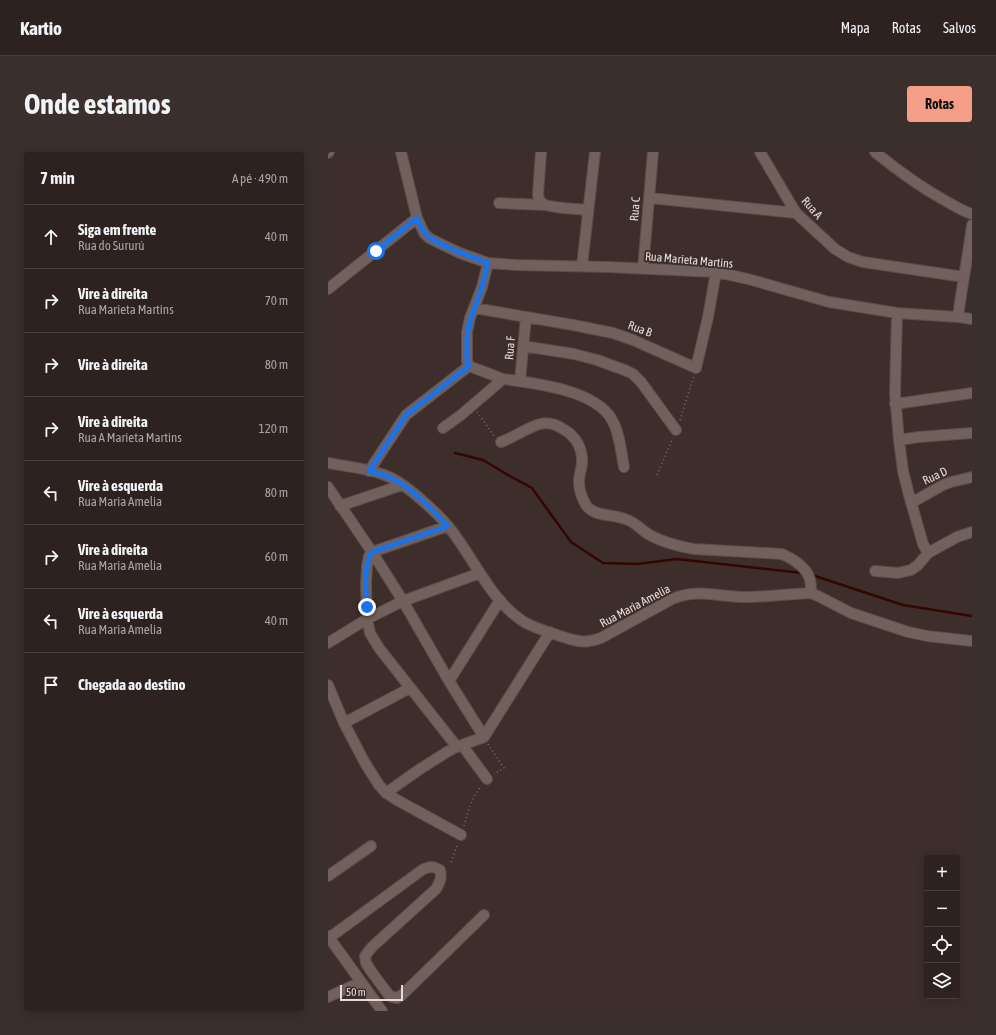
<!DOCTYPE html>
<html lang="pt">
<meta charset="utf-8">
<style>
:root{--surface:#2e2220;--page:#3a2f2d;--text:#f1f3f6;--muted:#a7a4a5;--line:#493f3e;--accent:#f49e88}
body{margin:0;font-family:"Asap Condensed",sans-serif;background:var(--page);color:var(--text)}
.controls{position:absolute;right:12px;bottom:12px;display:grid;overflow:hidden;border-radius:4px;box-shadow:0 2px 10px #0003}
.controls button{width:36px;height:36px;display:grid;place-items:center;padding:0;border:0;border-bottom:1px solid var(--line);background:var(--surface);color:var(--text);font:20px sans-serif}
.scale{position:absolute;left:12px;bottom:10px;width:63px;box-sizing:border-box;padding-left:4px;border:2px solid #e5dbd8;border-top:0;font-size:11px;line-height:14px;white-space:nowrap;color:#e5dbd8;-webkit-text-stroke:3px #3d2e2b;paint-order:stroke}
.stop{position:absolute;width:12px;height:12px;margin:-9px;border:3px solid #1a73e8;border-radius:50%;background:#fff}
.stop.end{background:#1a73e8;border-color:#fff;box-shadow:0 1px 4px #0008}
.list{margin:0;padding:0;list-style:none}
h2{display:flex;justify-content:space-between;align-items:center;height:52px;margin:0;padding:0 16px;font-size:17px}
h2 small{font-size:13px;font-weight:400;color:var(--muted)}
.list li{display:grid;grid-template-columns:26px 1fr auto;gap:12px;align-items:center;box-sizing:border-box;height:64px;padding:0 16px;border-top:1px solid var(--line)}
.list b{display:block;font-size:15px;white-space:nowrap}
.list p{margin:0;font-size:13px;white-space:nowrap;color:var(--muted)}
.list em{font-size:13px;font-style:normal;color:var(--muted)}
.icon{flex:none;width:22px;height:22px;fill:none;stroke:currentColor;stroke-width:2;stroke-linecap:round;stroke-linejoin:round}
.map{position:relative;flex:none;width:644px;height:859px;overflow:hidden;border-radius:4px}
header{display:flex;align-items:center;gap:24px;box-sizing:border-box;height:56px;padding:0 20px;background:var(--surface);border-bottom:1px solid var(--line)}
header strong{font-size:19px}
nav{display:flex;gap:22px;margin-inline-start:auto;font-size:14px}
.intro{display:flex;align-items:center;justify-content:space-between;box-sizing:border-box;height:96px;padding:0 24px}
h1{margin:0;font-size:28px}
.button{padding:10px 18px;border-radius:4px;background:var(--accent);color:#111;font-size:14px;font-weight:700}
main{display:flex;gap:24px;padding:0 24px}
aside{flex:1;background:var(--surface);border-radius:4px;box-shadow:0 2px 10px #0003}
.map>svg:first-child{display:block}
</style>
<header>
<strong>Kartio</strong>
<nav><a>Mapa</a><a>Rotas</a><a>Salvos</a></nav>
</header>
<div class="intro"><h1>Onde estamos</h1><a class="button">Rotas</a></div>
<main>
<aside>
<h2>7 min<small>A pé · 490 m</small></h2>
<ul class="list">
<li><svg class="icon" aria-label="ahead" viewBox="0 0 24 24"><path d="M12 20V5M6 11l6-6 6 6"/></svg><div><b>Siga em frente</b><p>Rua do Sururú</p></div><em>40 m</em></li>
<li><svg class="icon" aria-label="right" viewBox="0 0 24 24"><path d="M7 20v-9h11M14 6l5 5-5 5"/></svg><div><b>Vire à direita</b><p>Rua Marieta Martins</p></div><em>70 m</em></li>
<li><svg class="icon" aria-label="right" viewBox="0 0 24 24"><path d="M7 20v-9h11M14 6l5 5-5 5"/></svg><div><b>Vire à direita</b></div><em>80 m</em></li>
<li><svg class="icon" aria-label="right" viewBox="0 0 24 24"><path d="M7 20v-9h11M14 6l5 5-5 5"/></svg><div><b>Vire à direita</b><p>Rua A Marieta Martins</p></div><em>120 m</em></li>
<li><svg class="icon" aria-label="left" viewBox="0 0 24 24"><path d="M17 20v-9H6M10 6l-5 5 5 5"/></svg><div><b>Vire à esquerda</b><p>Rua Maria Amelia</p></div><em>80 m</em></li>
<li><svg class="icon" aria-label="right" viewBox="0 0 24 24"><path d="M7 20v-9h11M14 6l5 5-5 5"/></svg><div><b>Vire à direita</b><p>Rua Maria Amelia</p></div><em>60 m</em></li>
<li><svg class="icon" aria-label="left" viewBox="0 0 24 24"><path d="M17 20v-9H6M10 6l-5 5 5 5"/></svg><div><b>Vire à esquerda</b><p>Rua Maria Amelia</p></div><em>40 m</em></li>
<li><svg class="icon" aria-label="arrive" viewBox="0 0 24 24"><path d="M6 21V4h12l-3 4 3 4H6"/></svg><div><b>Chegada ao destino</b></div></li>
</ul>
</aside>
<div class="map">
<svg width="644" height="859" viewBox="0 0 644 859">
<rect width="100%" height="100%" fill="#3d2e2b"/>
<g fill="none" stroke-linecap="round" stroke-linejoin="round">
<path stroke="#320701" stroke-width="2.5" d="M127,301L155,308L180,323L204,336L214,350L243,390L275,411L309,412L349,407L447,418L475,421
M484,423L575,453L644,464"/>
<g stroke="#5a4d4a" stroke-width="12">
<path id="minor" d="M73,0L89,66L96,81L101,86L113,92L132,101L160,111L188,113L280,115L388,120L420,127L501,150L569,161L630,165L644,167
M213,0L210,43C211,46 211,49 214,51C219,56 252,57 260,58
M432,0L468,61L507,97L520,105L535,110L636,125
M547,0C569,18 591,34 616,48C625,53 634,59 644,62
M0,1L1,0
M322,46L468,61
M171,51L217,53
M254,114L267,0
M315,117L325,0
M0,137L89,66
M146,156L245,173L285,181L305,188L368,216L380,165L388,120
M569,161L567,242L571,288L575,319L581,343L595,392L600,401
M630,165C634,134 640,104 644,73
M195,194L246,202L269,208L299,219L305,222L313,230L348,278
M141,214L139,209V180L142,166L154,135L160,111
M192,229L198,165
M567,252L644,241
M115,276L133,263L175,227C206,231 268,238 284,268C292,282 293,300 296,315
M571,288L591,285L644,281
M173,290C187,285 198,276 212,272C220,270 228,272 235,277C248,284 255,297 254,312C253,318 251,324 251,330C251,338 254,346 258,353C266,365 285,362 297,367C305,369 311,375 317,380C332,390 349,394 366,397L454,402C465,407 479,415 482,428C483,432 483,437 483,441
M0,311C25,316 54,317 75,333C89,343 109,361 120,374C145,404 163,451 198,471C207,476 218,479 229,483C239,486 251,491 261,489C265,489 269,487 273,486L344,447C370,436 391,445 417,445C439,445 461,442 483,441L490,444L523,461L580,480L599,484L644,489
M41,319L78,263L141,214L175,227
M0,335L44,400L75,449L121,529L156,585
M583,351L615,333L623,330L644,325
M12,354L74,333
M120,374L44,400L41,404L39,414L38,432L39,467L42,481L51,496L129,595
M547,419L570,421L583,418L590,413L600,401L629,385L644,380
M0,491L39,467L75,449L152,421
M121,529L172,448
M0,533L16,571L37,611L51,633L58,641L69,648L133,683
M16,571L82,536
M156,585L222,480
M134,593L159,627
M58,641L92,617L119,600L126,596L156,585
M0,724L43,694
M0,784L54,859
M1,786L94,718C102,714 105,714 112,718C114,726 112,730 108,737L44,795L37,804L38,811L43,819L60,842L64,845L69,846L74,843L156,763
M0,845L33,830"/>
</g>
<path stroke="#7a6d6a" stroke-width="1.5" stroke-dasharray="1 3" stroke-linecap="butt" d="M149,260L167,285
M352,268L366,224
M329,323L345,286
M160,592L176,616L166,622
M136,674C140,659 144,646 153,634
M123,710L130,691"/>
<use href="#minor" stroke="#71605c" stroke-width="10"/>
</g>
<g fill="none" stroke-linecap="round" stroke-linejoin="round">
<path stroke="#1a73e8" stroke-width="5" d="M39,455C38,438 35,414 44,400L120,374C105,359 84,336 65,327C57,323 50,321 41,319L78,263L141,214L139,209V186L141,172L154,135L160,111C145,105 104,92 96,80C93,76 91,71 89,66L48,99"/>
</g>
<g text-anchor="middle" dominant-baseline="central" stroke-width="4" stroke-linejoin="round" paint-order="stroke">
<g font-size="12" fill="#e5dbd8" stroke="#3d2e2b">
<text transform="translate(484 56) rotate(49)">Rua A</text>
<text transform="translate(307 57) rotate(-85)">Rua C</text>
<text transform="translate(361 108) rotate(5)">Rua Marieta Martins</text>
<text transform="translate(312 177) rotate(21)">Rua B</text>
<text transform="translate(182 196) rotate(-85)">Rua F</text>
<text transform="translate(607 324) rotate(-25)">Rua D</text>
<text transform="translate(307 454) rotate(-28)">Rua Maria Amelia</text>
</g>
</g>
</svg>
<div class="controls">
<button>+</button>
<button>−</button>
<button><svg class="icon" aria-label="locate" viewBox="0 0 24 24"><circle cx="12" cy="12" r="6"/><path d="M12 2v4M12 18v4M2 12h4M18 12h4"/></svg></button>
<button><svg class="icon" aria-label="layers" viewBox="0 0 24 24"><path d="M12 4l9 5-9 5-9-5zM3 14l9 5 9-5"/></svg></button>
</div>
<div class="scale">50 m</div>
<div class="stop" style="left:48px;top:99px"></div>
<div class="stop end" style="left:39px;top:455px"></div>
</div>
</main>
